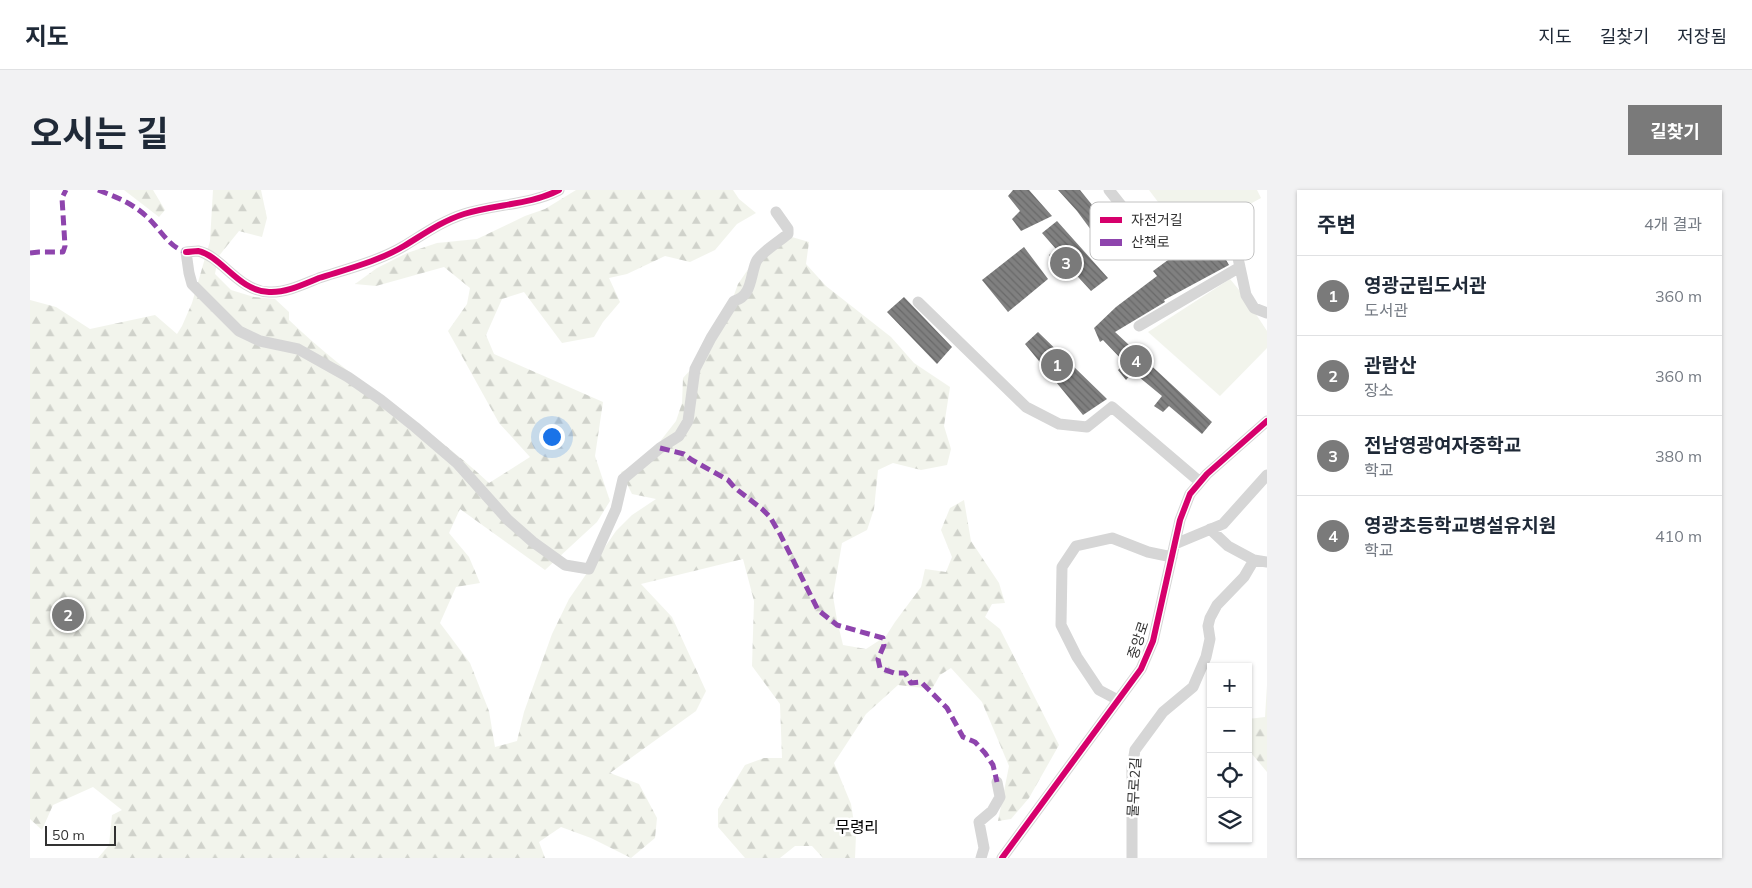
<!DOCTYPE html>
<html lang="ko">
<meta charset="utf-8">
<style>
:root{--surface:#fff;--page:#f2f2f3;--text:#1f2937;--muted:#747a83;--line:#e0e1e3;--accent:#7a7a7a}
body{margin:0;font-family:Mulish,"Noto Sans KR",sans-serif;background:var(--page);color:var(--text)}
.controls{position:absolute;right:15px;bottom:15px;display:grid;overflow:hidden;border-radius:0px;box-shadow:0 1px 4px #0004}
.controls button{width:45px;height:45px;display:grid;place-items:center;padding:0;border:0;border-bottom:1px solid var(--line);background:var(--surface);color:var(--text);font:25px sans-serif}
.scale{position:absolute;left:15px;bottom:12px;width:71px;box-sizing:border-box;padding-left:5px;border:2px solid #323232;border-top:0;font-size:14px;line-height:18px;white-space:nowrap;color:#323232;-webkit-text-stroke:4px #fff;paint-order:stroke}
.you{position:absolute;left:521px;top:246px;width:18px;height:18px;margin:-12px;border:4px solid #fff;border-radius:50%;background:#1a73e8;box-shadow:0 0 0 8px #1a73e833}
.badge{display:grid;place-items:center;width:32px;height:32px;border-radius:50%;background:var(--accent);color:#fff;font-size:16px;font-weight:700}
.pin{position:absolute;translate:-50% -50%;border:2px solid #fff;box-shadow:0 1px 5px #0006}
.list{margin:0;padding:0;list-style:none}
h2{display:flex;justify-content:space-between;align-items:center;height:65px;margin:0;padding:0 20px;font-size:21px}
h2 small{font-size:16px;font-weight:400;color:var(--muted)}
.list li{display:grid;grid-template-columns:32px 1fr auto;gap:15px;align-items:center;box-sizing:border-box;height:80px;padding:0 20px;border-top:1px solid var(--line)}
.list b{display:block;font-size:19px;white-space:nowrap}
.list p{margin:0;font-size:16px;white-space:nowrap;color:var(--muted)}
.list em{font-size:16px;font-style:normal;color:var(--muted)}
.icon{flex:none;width:28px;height:28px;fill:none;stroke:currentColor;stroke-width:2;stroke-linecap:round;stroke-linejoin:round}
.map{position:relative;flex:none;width:1237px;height:668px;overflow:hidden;border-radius:0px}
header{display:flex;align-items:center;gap:30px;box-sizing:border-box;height:70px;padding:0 25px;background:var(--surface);border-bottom:1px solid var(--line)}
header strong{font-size:24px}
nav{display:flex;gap:28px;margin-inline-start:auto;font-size:18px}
.intro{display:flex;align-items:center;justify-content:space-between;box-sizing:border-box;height:120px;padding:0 30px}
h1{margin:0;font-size:35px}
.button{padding:12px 22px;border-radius:0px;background:var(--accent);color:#fff;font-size:18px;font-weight:700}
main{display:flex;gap:30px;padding:0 30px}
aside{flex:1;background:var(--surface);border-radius:0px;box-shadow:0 1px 4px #0004}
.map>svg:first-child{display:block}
</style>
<header>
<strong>지도</strong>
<nav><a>지도</a><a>길찾기</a><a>저장됨</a></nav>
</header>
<div class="intro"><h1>오시는 길</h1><a class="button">길찾기</a></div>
<main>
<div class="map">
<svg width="1237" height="668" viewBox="0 0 1237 668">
<defs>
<pattern id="forest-firs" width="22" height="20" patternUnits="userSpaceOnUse" patternTransform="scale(1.25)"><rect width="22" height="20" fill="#f2f4ec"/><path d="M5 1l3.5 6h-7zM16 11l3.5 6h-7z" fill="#d0d2cb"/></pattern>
<pattern id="building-back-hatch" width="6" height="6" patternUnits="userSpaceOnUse" patternTransform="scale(1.25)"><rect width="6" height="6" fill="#808080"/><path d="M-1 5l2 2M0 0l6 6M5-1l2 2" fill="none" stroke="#696969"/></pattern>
</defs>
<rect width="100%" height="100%" fill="#fff"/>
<path fill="#f2f4ec" d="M1119,0H1227L1231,8L1156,49Z
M1200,89L1214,106L1237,141V158L1190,206L1118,142Z"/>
<path fill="url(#forest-firs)" d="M94,0H123L135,20L129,27Z
M183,0H231L237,28L232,47L209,41L188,67L185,84L201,100L224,107L245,109L259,122V130C321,190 396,234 459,293L500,267L469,233L418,141L437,114L440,98L414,77L346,96L325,94L347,78L377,63L407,53L447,49L495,26L515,19L546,0H703L709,9L726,23L707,34L685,60L660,72L635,66L597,84L579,88L590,112L573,132L564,147L532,153L494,102L472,109L456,145L464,164L573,212L565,266L580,311L567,332L515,380L430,319L419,343L439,367L450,393L426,397L410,433L440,473L459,521L465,557L487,551L494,522L522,444L539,409L586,341L602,325L626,309L602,304L591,282L614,272L646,231L652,213L653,188L681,157L690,143L708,94L721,75L755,45L779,52L776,74L796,96L861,147L884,173L920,197L914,236L921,259L917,275L891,280L863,273L848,280L844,319L837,340L812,353L803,406L807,430L813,455L836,459L856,446L865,432L891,397L895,379L916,382L922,367L911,340L920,318L934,310L941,351L969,393L975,413L962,414L955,427L970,439L1029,555L999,608L981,629L968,631L979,576L952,512L921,478L910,485L902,499L868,495L836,524L804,573L821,614L826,645L825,668H793L782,656H765L750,668H715L688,637V619L715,575L734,568H752L750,514L722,476L724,411L713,369L611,394L642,427L676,501L666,521L580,583L609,594L627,628L625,648L601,668L561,648L531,637L509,652L515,668H68L79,655L82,625L92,620L63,597L23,615L12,640L0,629V110L26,117L60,139L125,125L147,144L152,136L162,113L180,51Z
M1237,495V582L1222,564H1218V529L1235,527Z"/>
<path fill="url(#building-back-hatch)" d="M983,0H999L1022,26L991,41L982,29L990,21L978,6Z
M1028,0H1050L1097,58L1081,67L1047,21Z
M1027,31L1078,88L1061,101L1038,76L1031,81L1019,65L1026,59L1012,43Z
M1179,40L1199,75L1134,110L1135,112L1085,142L1182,232L1172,244L1139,216L1133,222L1124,216L1132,206L1103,182L1096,190L1088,180L1095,173L1073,150L1070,152L1064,138L1086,117L1127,86L1123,81Z
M994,57L1018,89L978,122L952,90Z
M874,107L922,157L907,174L857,122Z
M1008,142L1077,209L1053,225L995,154Z"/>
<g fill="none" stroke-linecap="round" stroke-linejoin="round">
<path stroke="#d6d6d6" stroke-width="11" d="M529,0C500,15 465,14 434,24C412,31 394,44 374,56C349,71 317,79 289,88C274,94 256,103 239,102C208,101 192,66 168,61C164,61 160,62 156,62L159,83L162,94L209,141L230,151L268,159L318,187L351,210L385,237L427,273L478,330L503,352L535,375L559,379L586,319L593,289L630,258L649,246L658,231L665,179L681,148L704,111C722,106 720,87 726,72C729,64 751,50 758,44V39L746,22
M1079,0L1114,44
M1205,54L1216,105L1224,118L1237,123
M888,112L996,217L1029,234L1057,237L1082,217L1170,292
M1109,136L1210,77
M1180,339L1198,356L1224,370
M1145,354L1193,334L1237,285
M1088,510L1069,500L1047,467L1031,435L1032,377L1046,356L1082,348L1118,362L1142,367
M951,668L954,658L949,632L962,621L970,607L967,592
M972,668L1111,479L1123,451L1150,330L1160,304L1177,284L1237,231
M1102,668V578L1105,560L1133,522L1163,497L1176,467L1180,449L1178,436L1180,428L1187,415L1214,387L1224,370L1237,372"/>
<path stroke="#8e44ad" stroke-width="5" stroke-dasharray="10 5" stroke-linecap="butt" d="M68,0C86,7 102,13 116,26C130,38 138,57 156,62
M0,63L9,62H33L35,56L32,8L36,0
M630,258L654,264L662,270L698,290L705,298L732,319L740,327L750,344L788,420L807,435L853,448L854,455L848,469L850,478L864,483H875L881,493L891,492L917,518L933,547L945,552L955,563L963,575L967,592"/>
<g stroke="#fff" stroke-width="9">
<path id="cycleway" d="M156,62C160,62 164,61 168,61C192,66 208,101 239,102C256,103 274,94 289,88C317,79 349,71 374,56C394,44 412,31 434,24C465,14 500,15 529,0
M972,668L1111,479L1123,451L1150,330L1160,304L1177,284L1237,231"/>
</g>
<use href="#cycleway" stroke="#d6006c" stroke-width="6"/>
</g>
<g text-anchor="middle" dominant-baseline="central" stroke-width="5" stroke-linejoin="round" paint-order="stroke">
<g font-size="14" fill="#323232" stroke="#fff">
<text transform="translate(1108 450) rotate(-72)">중앙로</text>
<text transform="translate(1104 597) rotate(-87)">물무로2길</text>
</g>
<g font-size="16" fill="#000" stroke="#fff">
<text x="827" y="637">무령리</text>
</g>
</g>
<rect x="1060" y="12" width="164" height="58" rx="8" fill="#fff" stroke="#c2c2c2" stroke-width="1"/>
<rect x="1070" y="27" width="22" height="6" fill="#d6006c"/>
<rect x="1070" y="49" width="22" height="7" fill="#8e44ad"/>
<g font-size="14" fill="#323232">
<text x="1101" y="35">자전거길</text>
<text x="1101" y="57">산책로</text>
</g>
</svg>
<div class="controls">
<button>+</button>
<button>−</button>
<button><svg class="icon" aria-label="locate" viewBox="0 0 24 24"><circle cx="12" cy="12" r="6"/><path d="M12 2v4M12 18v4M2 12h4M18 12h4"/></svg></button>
<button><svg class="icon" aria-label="layers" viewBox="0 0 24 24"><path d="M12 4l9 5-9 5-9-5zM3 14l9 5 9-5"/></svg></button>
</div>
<div class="scale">50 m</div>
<div class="you"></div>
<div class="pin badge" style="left:1027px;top:175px">1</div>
<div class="pin badge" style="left:38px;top:425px">2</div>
<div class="pin badge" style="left:1036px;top:73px">3</div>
<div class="pin badge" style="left:1106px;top:171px">4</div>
</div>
<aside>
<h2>주변<small>4개 결과</small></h2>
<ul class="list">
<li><span class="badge">1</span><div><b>영광군립도서관</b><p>도서관</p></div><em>360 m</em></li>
<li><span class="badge">2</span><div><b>관람산</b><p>장소</p></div><em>360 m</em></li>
<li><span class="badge">3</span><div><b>전남영광여자중학교</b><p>학교</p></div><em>380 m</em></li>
<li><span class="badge">4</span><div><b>영광초등학교병설유치원</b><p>학교</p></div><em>410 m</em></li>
</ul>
</aside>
</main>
